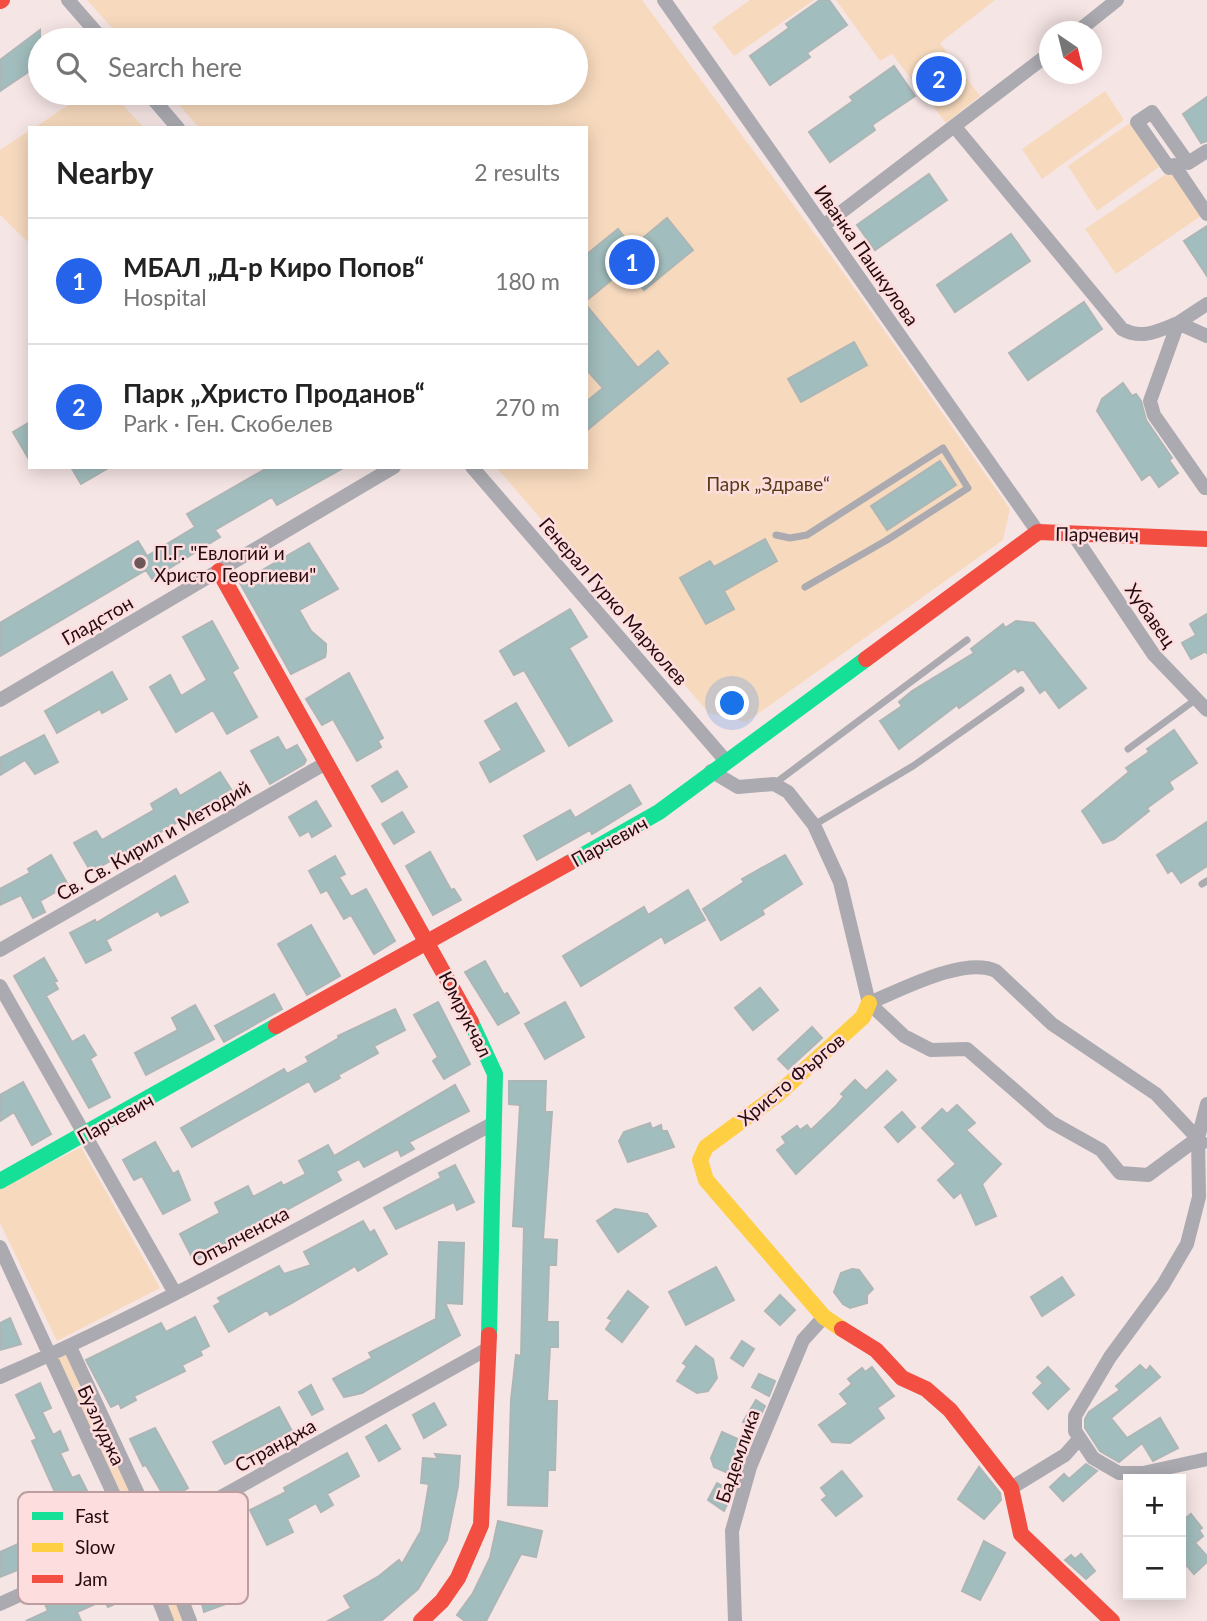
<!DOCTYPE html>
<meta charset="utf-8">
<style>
:root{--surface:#fff;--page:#f2f2f2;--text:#222;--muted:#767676;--line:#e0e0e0;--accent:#2563eb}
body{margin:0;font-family:Lato,sans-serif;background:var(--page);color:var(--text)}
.controls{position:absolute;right:21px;bottom:21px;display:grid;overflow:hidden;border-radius:0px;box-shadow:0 4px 18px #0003}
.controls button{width:63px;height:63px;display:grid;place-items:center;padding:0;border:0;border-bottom:2px solid var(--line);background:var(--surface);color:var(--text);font:35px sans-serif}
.compass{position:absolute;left:1039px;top:21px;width:63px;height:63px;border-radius:50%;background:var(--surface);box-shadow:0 4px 18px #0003;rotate:145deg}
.you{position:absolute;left:733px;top:704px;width:24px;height:24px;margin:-18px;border:5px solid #fff;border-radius:50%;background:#1a73e8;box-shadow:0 0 0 10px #1a73e833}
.badge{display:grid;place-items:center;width:46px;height:46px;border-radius:50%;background:var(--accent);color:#fff;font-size:23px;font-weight:700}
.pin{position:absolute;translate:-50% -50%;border:4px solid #fff;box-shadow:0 2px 7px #0006}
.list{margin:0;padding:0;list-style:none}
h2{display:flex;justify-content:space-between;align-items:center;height:91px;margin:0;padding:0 28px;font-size:30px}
h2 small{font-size:23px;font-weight:400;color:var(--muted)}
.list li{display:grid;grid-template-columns:46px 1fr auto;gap:21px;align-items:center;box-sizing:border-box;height:126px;padding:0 28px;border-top:2px solid var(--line)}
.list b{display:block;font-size:26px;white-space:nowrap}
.list p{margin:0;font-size:23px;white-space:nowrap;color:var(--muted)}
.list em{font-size:23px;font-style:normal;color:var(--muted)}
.icon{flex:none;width:38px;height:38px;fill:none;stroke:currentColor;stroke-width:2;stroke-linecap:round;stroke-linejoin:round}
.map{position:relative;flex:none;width:1207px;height:1621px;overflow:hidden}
.search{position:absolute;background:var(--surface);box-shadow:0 4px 18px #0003;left:28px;top:28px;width:560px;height:77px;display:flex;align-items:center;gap:18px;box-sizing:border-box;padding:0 24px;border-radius:38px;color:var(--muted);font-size:26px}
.panel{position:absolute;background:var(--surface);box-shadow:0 4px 18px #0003;left:28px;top:126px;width:560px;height:343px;border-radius:0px}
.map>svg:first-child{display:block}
</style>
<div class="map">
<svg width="1207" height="1621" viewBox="0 0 1207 1621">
<rect width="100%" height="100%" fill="#f6e5e5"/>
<path fill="#f7dabe" d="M87,0H642L848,279L1010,509L1003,540L746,722L709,713L496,467H586V128H199L169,93H576V40H123Z
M750,0H814L734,56L712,27Z
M836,0H995L940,43L980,96L946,123L892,54L880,61Z
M1105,91L1124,120L1042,179L1022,149Z
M86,93H112L144,128H34Z
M1131,122L1159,167L1097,211L1068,166Z
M30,130V244L0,215V150Z
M1172,170L1201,216L1116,274L1085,229Z
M81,1147L160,1288L57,1341L0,1223V1189Z
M70,1347L190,1621H167L48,1356Z"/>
<path fill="#a2bdbd" stroke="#acb6b6" stroke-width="2" d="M820,0H829L847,25L807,53L810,57L770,85L750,56L789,28L786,24Z
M40,30V64L0,91V60Z
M894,66L915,96L872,125L875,130L830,162L809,132L853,101L850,97Z
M1207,97V141L1201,143L1183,114Z
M929,174L947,200L875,250L857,225Z
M667,218L693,250L644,290L626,268L586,301V255L618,229L632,247Z
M1207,226V276L1184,241Z
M1011,234L1030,261L955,312L937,285Z
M1084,302L1102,329L1028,380L1009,353Z
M586,305L638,368L658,351L668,363L586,431V402L603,388L586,369Z
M854,342L867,365L801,402L788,379Z
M1123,383L1132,396L1136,394L1141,401L1146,420L1172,458L1169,460L1178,473L1159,487L1150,474L1142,480L1097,411L1102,399Z
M30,422V461L13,432Z
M940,461L956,485L887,530L871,506Z
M71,467H110L81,484Z
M269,467H345L277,505L272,497L215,530L220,537L152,579L146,570L0,656V623L138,541L147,556L195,527L187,514Z
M765,539L777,561L724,591L734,609L706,624L680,578L710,561L714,567Z
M309,543L338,589L299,610L311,631L326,644V652L325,657L291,674L240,583Z
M570,609L587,637L569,648L612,721L569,746L524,670L514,675L500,651Z
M1207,614V654L1206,651L1191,659L1182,643L1196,635L1190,624Z
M212,621L238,668L232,672L257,717L227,734L213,710L176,732L150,687L170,675L181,696L207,680L183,637Z
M1016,621L1034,623L1086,688L1059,708L1045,689L1040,693L1023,669L1018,672L1015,668L959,708L957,705L899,749L880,721L902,706L899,702L912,691L974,653L971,649L1003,624L1005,628Z
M112,672L127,699L102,713L100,709L57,733L45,711Z
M349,673L383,738L378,741L381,747L357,761L333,719L322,725L306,699Z
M516,703L544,751L490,782L480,763L502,750L485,721Z
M1174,730L1197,763L1169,782L1173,789L1147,808L1149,811L1114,839L1103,843L1082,811L1129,772L1126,768L1149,752L1147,749Z
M44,735L58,762L35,774L25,760L0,775V758Z
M278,737L286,751L297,745L306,760L304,764L270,784L251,751Z
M397,771L407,787L382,802L372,786Z
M220,772L232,791L91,872L74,843L96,831L102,840L154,810L151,804L176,789L180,796Z
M630,785L641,804L592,834L590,830L537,860L524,836L570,810L575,818Z
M316,801L331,826L312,837L309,831L300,836L289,817Z
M402,812L414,832L394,844L382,824Z
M1207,822V866L1181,883L1172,870L1168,873L1157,855Z
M430,852L451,890L454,889L461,900L433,915L406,866Z
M51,855L68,885L40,901L45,912L33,918L21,895L0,905V889L30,873L28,869Z
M785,855L802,884L762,910L764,914L721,940L703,909L744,882L742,879Z
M335,856L345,874L339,877L351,897L366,889L395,941L374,954L351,915L344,919L327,890L321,893L309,871Z
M175,876L188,902L161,916L158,911L106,940L111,950L86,963L70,933L95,920L96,923Z
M688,890L705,920L665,943L662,936L581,986L563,956L644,907L648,915Z
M311,925L340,976L307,995L278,944Z
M44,958L57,981L54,982L58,989L46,996L72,1042L84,1035L96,1055L90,1059L110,1097L89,1108L14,976Z
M485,961L504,995L507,993L519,1013L498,1025L465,972Z
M760,988L778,1010L753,1030L735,1008Z
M274,994L282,1009L224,1042L215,1026Z
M438,1002L470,1064L444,1079L433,1061L438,1057L414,1015Z
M565,1002L584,1037L545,1059L525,1024Z
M195,1005L214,1039L146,1075L135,1053L178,1030L172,1018Z
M395,1009L405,1030L374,1046L378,1053L338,1075L340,1078L315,1092L309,1081L192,1147L181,1128L284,1069L287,1074L309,1062L306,1057L339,1038L338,1036Z
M812,1027L822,1038L788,1069L778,1059Z
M887,1071L896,1080L796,1174L777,1150L786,1143L782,1137L797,1126L800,1130L807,1125L811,1130L836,1106L844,1096L841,1094L855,1080L866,1091Z
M509,1081H546L545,1112H552L543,1239L557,1240L556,1265H549L547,1322H558V1347H550L547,1401H557L555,1470H548L547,1506L508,1505L511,1400L516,1355L521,1356L524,1227L513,1226L520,1105L509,1104Z
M23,1082L51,1134L32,1145L14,1112L0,1121V1095Z
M455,1085L469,1111L409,1142L414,1149L401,1156L398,1149L364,1167L359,1159L336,1171L341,1180L194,1261L180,1234L220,1213L215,1203L248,1186L253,1197L281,1182L283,1186L306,1174L299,1161L328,1145L334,1156Z
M957,1105L975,1123L966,1130L1001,1164L982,1184L996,1216L976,1225L961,1192L954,1198L938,1180L956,1164L922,1128L942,1109L947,1114Z
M902,1112L915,1127L898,1142L885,1127Z
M650,1123L652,1129L661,1125L662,1131H667L674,1147L628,1162L619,1141L624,1132Z
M155,1142L173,1174L178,1171L190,1200L163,1214L142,1176L134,1180L123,1160Z
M455,1165L474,1202L457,1210L454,1202L396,1229L384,1208L441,1178L439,1173Z
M615,1209L647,1214L656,1226L618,1252L597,1221Z
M363,1221L370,1233L374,1230L387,1254L358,1271L355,1266L292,1303L270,1315L267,1310L229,1332L214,1306L221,1302L218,1298L279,1266L284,1274L311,1265L304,1252Z
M439,1242L464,1243L462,1304L445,1303L460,1335L362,1393L344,1397L333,1379L372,1358L369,1353L436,1319Z
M716,1267L734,1300L686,1325L669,1292Z
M852,1269L859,1270L873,1289L867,1295V1303L850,1308L843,1304L834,1292L841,1273Z
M1062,1277L1074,1295L1042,1316L1031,1297Z
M628,1291L648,1307L622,1342L606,1329L612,1320L608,1318Z
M780,1295L795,1310L780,1325L765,1311Z
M195,1317L209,1346L200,1351L202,1355L182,1365L185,1371L134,1396L136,1400L121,1408L119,1403L111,1407L86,1360L161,1323L166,1332Z
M10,1318L21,1344L0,1350V1323Z
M742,1341L754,1349L743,1366L731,1358Z
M696,1346L713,1359L717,1378L708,1391L697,1393L677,1381L687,1366L683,1363Z
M1140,1365L1146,1371L1150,1366L1160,1377L1111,1418L1127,1438L1160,1418L1178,1448L1153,1461L1142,1443L1119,1462L1100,1451L1085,1428V1419L1089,1412L1120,1390L1116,1386Z
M872,1367L894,1396L877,1408L884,1418L850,1443L832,1442L819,1425L848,1404L840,1394L852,1384L848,1379L862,1368L865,1372Z
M1048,1367L1069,1389L1048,1409L1033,1393L1043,1383L1037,1377Z
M759,1374L775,1381L769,1396L752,1387Z
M40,1383L51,1408L42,1412L53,1435L60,1431L68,1450L60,1453L72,1478L79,1475L109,1534L82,1546L79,1539L71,1543L62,1524L68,1521L32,1441L37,1439L16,1395Z
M311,1385L323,1409L312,1415L299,1392Z
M756,1400L765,1406L754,1429L743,1422Z
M434,1403L446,1425L424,1438L413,1415Z
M279,1407L292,1431L225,1464L213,1442Z
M386,1425L400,1449L379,1461L366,1437Z
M155,1428L188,1488L166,1500L146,1465L143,1466L130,1439Z
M722,1432L740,1440L730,1474L714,1467L711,1458Z
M347,1453L359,1476L327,1494L333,1505L321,1512L316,1503L287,1519L293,1532L267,1545L250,1510L286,1492L284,1488Z
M435,1454L460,1456L458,1486L447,1540L418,1589L381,1621H328L351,1608L344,1596L379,1576L399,1560L402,1564L421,1531L429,1484L421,1483L423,1458L438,1459Z
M1086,1464L1097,1471L1063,1501L1050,1487L1064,1474L1069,1479Z
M979,1467L1000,1493L1001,1500L984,1519L958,1499Z
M842,1471L862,1496L836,1516L822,1500L827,1496L821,1488Z
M717,1483L733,1492L724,1511L708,1500Z
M1191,1514L1202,1528L1199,1530L1203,1536L1195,1543L1207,1556V1562L1194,1574L1181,1559V1522Z
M498,1521L542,1531L536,1557L521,1554L486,1621H465L457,1615L473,1593L490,1558Z
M38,1535L48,1558L0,1577V1552Z
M984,1541L1005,1553L980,1600L962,1591Z
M1081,1554L1095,1571L1086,1579L1065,1560L1071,1555L1075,1559Z
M99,1574L103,1582L121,1574L131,1597L108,1607L104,1600L77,1612L81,1621H26L48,1611L45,1604L86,1586L83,1581Z
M225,1576L234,1601L204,1612L198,1587Z"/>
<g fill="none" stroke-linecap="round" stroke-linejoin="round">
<path stroke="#aaaab0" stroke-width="7" d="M776,535L790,538L807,535L943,448L968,488L887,540L805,587
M1128,749L1195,700
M774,784L967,640
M814,825L913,766L1021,690
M1202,884L1207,881"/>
<path stroke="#aaaab0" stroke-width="14" d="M68,0L103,40
M664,0L1038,532
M1077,32L1117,0
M148,93L178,128
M955,127L1122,329C1142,340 1158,331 1178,323L1207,336
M1207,151L1188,163L1152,112L1137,122L1169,168L1174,165L1207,214
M823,226L1050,53
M472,467L726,761
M1205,488L1154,415L1150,401L1178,323L1207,304
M1073,534L1154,655L1207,710
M0,700L394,467
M711,771L738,787L774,784L788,792L814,825L840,882L869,1003L904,1036L931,1050L967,1049L1051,1122L1101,1150L1120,1173L1148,1175L1198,1138
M0,950L326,763
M0,986L175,1293
M869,1003C901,990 964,956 996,971L1052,1024L1156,1094L1202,1143
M1207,1104L1198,1138L1199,1197L1187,1244L1163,1285L1110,1357L1075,1416V1431L1093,1458L1119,1473H1143L1207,1459
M0,1247L136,1543L167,1621
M70,1347L156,1533L190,1621
M0,1377C170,1303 331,1210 494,1123
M1011,1488L1065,1455L1079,1439
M0,1604L156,1533L489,1348
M735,1621L732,1531L750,1467L803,1340L824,1317"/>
<path stroke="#16e098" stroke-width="16" d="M569,863L659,812L866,659
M471,1022L495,1074L489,1335
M0,1181L276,1026"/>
<path stroke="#ffcf43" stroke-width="16" d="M842,1329L824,1317L706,1180L700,1160L706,1147L777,1095L863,1017L869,1003"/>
<path stroke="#f24e42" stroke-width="16" d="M0,1L2,0
M219,571L471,1022
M866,659L1038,532L1207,539
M276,1026L569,863
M842,1329L876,1350L902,1378L926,1389L950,1410L1011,1488L1021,1534L1112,1621
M421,1621L442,1601L458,1578L481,1525L489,1335"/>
</g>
<circle fill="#6e5759" stroke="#fedddf" stroke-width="2.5" cx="140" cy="563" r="7"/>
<g text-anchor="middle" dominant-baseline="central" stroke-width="5" stroke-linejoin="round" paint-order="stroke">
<g font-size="19" fill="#250a0e" stroke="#fedddf">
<text transform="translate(867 255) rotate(55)">Иванка Пашкулова</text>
<text transform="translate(1097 534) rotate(1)">Парчевич</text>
<text transform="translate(614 601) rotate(49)">Генерал Гурко Мархолев</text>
<text transform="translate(1151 615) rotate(55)">Хубавец</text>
<text transform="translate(97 620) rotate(-30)">Гладстон</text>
<text transform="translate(153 840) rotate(-30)">Св. Св. Кирил и Методий</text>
<text transform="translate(609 841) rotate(-29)">Парчевич</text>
<text transform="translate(466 1014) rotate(63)">Юмрукчал</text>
<text transform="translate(791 1079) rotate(-40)">Христо Фъргов</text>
<text transform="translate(115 1118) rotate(-29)">Парчевич</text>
<text transform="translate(240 1236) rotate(-28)">Опълченска</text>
<text transform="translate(102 1425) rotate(65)">Бузлуджа</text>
<text transform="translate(275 1445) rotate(-29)">Странджа</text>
<text transform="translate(737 1456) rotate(-71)">Бадемлика</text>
</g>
<g font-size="19" fill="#563d16" stroke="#fedddf">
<text x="768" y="483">Парк „Здраве“</text>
</g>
<g font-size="19" fill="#250a0e" stroke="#fedddf" text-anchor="start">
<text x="154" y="552">П.Г. "Евлогий и<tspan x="154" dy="22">Христо Георгиеви"</tspan></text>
</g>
</g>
<rect x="18" y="1492" width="230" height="112" rx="10" fill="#fedddf" stroke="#bd9ea0" stroke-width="2"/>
<rect x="32" y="1512" width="31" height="8" fill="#16e098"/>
<rect x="32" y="1543" width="31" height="9" fill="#ffcf43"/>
<rect x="32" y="1575" width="31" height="8" fill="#f24e42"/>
<g font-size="19" fill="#250a0e">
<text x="75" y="1523">Fast</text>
<text x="75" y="1554">Slow</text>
<text x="75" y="1586">Jam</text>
</g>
</svg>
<div class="controls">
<button>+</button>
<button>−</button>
</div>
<svg class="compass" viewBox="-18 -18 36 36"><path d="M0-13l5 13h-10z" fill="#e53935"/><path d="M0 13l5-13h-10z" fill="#767676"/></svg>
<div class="you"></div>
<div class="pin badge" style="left:632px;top:262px">1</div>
<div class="pin badge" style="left:939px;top:79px">2</div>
<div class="search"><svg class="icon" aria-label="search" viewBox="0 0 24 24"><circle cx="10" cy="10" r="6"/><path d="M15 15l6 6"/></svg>Search here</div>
<section class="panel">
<h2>Nearby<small>2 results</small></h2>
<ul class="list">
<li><span class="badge">1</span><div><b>МБАЛ „Д-р Киро Попов“</b><p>Hospital</p></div><em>180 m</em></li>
<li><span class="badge">2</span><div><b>Парк „Христо Проданов“</b><p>Park · Ген. Скобелев</p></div><em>270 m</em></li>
</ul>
</section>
</div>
